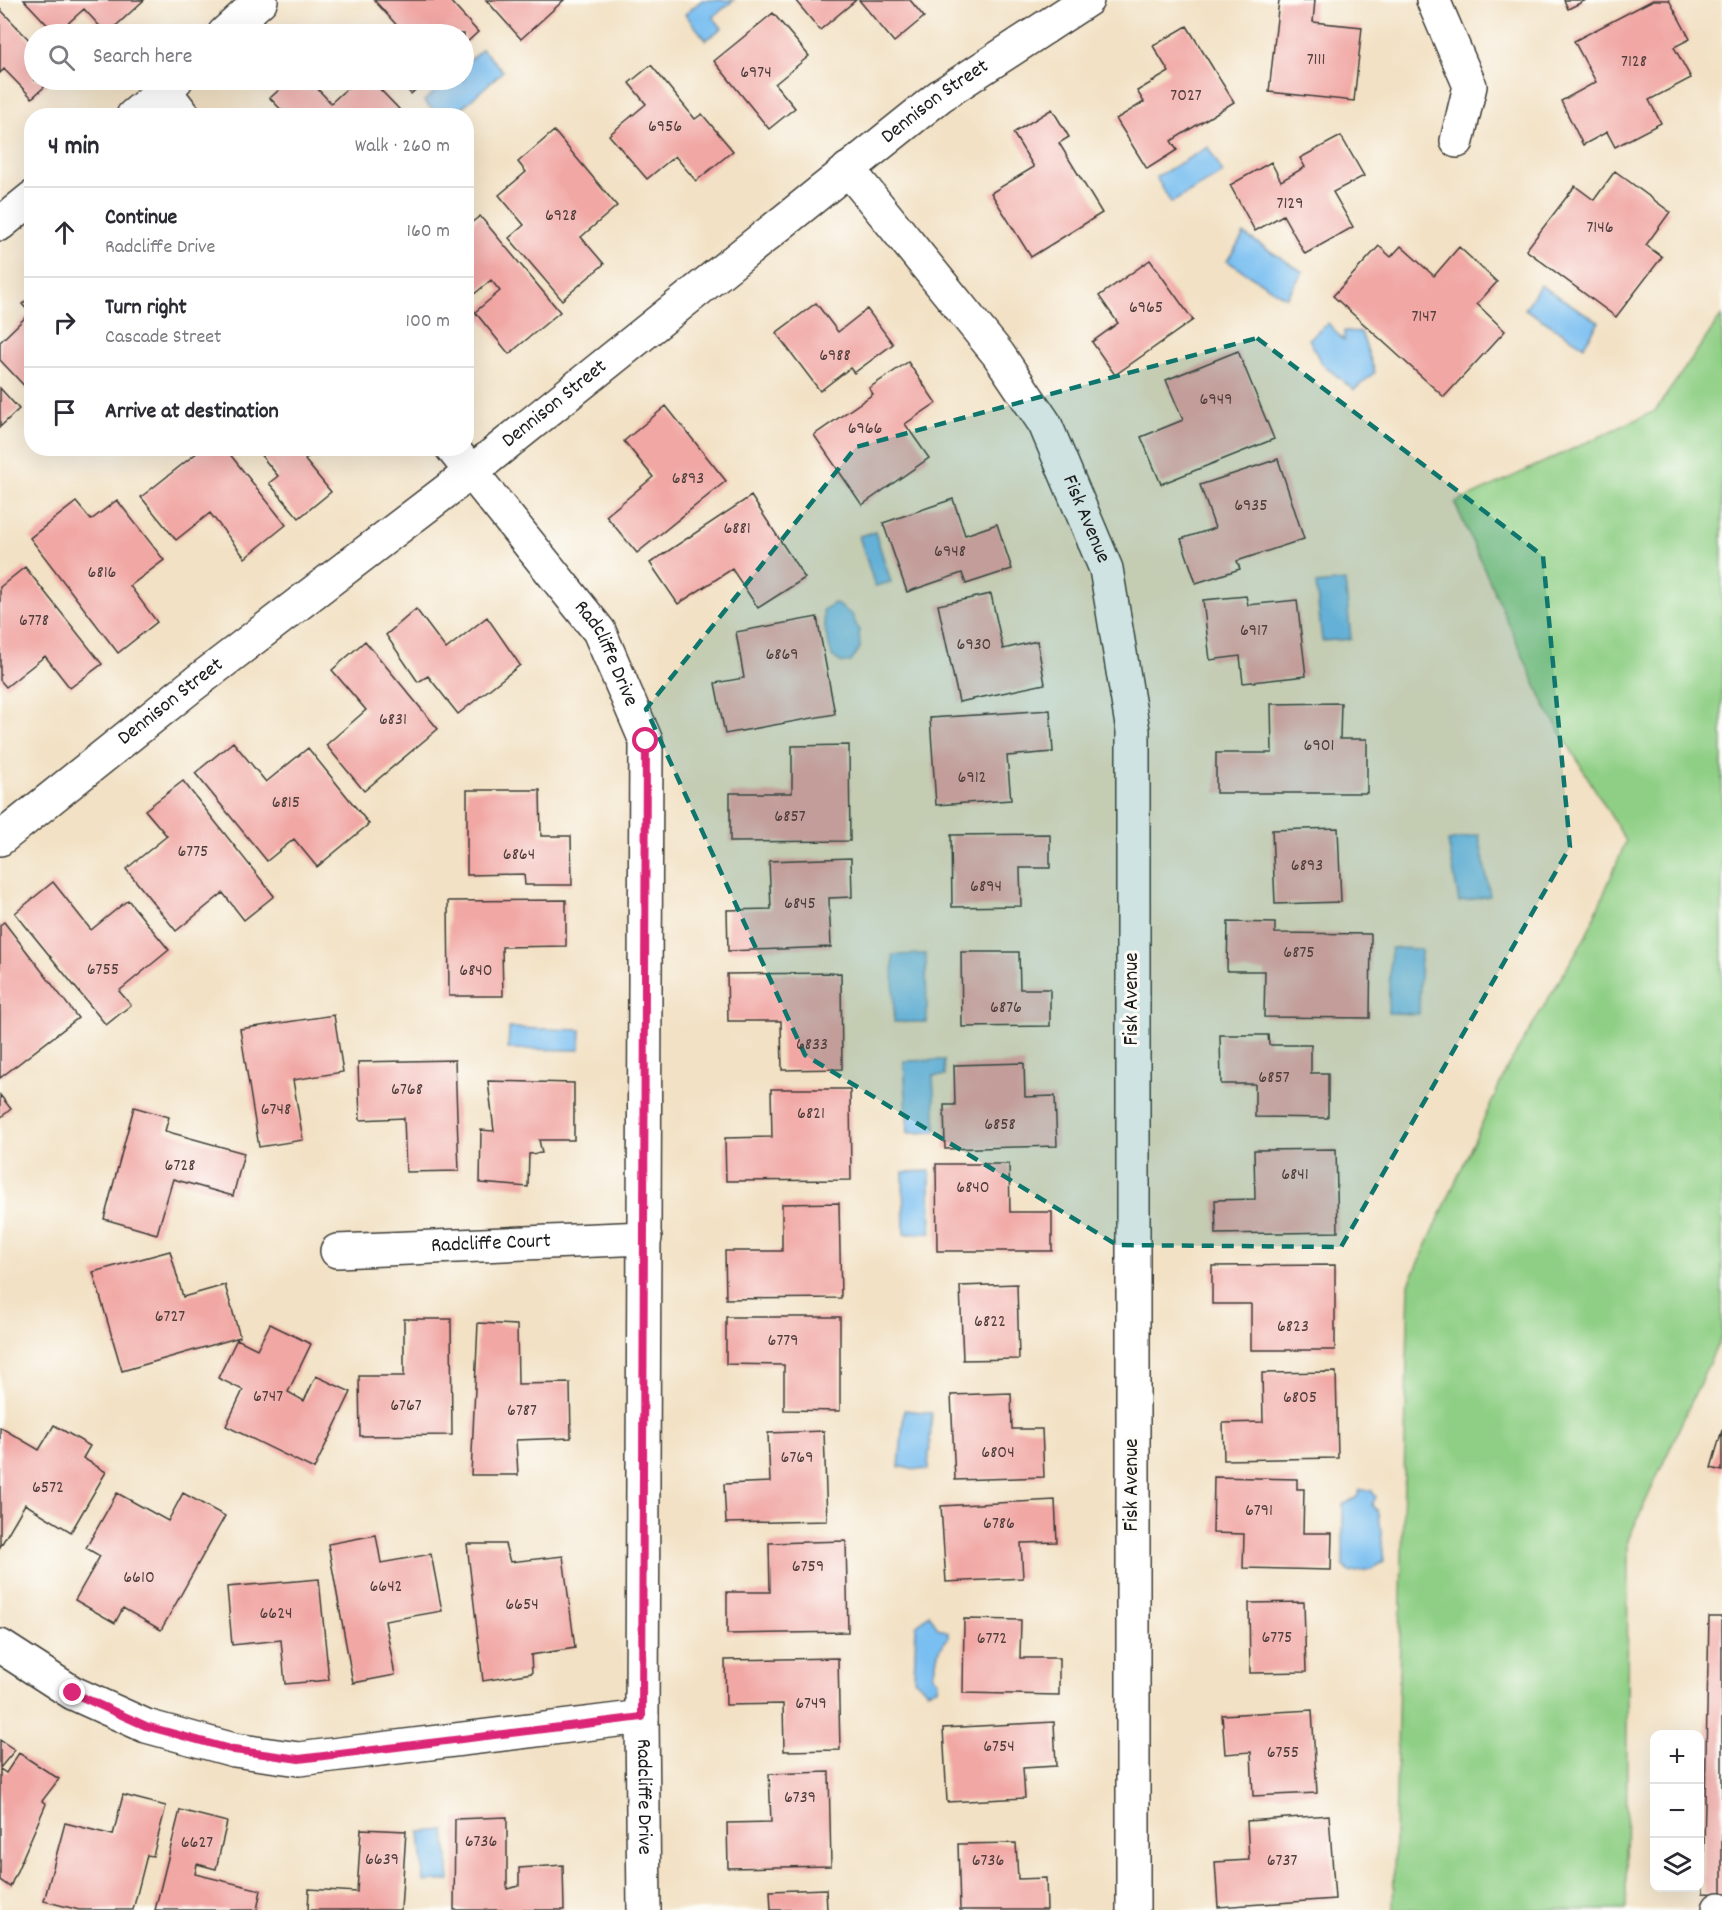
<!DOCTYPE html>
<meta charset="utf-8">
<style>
:root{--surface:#fff;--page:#f2f2f3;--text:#2b2b33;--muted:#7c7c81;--line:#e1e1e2}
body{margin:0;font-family:Dekko,sans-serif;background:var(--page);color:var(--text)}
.controls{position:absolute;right:18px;bottom:18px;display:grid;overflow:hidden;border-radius:12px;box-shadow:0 6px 24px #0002}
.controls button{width:54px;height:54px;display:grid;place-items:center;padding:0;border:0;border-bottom:2px solid var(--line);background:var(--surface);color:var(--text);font:30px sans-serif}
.stop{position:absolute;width:18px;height:18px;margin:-14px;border:4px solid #db2777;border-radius:50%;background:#fff}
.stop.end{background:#db2777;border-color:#fff;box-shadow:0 2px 6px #0008}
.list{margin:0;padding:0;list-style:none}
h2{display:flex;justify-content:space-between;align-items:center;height:78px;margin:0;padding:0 24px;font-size:26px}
h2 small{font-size:20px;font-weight:400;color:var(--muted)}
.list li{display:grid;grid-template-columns:39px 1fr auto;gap:18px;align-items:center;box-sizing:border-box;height:90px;padding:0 24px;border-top:2px solid var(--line)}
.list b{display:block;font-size:22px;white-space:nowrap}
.list p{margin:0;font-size:20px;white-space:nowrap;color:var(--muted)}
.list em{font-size:20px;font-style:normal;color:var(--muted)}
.icon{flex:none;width:33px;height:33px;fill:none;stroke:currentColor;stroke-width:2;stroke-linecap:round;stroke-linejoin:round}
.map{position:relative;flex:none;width:1722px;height:1910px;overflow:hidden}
.search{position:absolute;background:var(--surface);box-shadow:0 6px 24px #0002;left:24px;top:24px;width:450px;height:66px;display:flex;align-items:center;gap:15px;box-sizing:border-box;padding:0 21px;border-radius:33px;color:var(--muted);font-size:22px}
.panel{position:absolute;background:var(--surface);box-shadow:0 6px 24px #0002;left:24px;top:108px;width:450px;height:348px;border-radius:24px}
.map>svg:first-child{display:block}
</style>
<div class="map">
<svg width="1722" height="1910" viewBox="0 0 1722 1910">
<rect width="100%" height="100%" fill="#fdfcf7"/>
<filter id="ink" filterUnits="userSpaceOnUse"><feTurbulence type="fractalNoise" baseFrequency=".0167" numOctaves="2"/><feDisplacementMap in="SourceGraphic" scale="12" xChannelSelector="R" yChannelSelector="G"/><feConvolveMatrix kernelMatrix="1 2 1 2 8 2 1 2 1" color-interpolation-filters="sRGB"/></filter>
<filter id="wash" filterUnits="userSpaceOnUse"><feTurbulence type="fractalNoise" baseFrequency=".008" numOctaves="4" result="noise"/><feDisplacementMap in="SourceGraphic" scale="24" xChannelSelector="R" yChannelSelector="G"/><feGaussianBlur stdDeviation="1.35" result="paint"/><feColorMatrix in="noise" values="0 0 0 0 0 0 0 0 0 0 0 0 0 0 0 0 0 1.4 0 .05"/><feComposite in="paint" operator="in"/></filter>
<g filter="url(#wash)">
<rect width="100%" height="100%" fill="#f2e1c4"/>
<path fill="#8fcf85" stroke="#567650" stroke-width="1.5" d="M1722,315V1335L1628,1540L1626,1910H1393L1409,1284L1508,1066L1586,936L1626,841L1546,708L1455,503L1655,411Z"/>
<path fill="#7abff1" stroke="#4b6e86" stroke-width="1.5" d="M702,0H734L713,17L722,28L706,40L685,14Z
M482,49L503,71L454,115H438L424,101L448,80H464V66Z
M1208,147L1223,173L1171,203L1156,177Z
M1244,234L1303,272L1286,298L1227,261Z
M1540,285L1599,322L1584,346L1525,309Z
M1328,323L1344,341V331L1361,332L1375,372L1354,390L1321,363L1309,339Z
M875,532L891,582L875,586L859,536Z
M1345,581L1351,639L1322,641L1316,584Z
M835,603L852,615L859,631L860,648L851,662L842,663L832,656L825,630L823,610Z
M1479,835L1490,896L1459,902L1448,841Z
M1391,948L1421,949L1419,1014L1388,1013Z
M926,954L927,1022H894L893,955Z
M509,1028L581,1030L580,1050L508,1049Z
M944,1060L945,1076H933L936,1132L908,1133L904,1061Z
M930,1171L931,1233L904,1234L903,1172Z
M904,1410L932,1413L928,1470L899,1467Z
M1360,1490H1371L1376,1497L1372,1505L1379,1513L1384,1562L1371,1569L1350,1573L1343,1565V1505L1357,1497Z
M929,1614L938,1628L948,1632V1638L939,1649L933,1675L938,1681L937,1688L927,1691L914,1679L916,1626Z
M445,1830L450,1880L424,1882L420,1832Z"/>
<g id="blocks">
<path fill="#f1a7a4" d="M24,0H144L107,34L84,9L56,34Z
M374,0H449L478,32L464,45V34H396L401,30Z
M486,0H564L521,39Z
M795,0H856L820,30Z
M859,0H910L924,17L894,42Z
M1279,0H1315L1313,22L1362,27L1354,101L1269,92Z
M1564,0H1586L1568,9Z
M1653,0H1669L1690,39L1674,47L1691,78L1649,100L1661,123L1615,147L1607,132L1583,145L1561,101L1596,82L1574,41Z
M0,9L34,45V80H52L32,98L4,69L0,73Z
M773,13L809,56L775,84L795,108L769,129L714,61Z
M1187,26L1234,102L1171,141L1177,150L1147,169L1116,119L1144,102L1137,91L1169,72L1153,46Z
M651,65L695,119L702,114L733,151L696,181L675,156L647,179L609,135L646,104L629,83Z
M290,80H309L331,103L356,80H371L399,109L392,116H287L270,98Z
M398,80H426L411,94Z
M1052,109L1069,137L1059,143L1102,213L1031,257L991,193L1034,167L1013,133Z
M554,131L617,206L581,237L604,264L562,300L509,238L524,225L499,195L526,172L518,162Z
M1341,136L1364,176L1333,192L1353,227L1305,254L1283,215L1255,231L1230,185L1271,162L1281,181L1305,167L1300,158Z
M1615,171L1670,212L1646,245L1662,257L1616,317L1526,250L1575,186L1594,200Z
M480,216L560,312L509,354L475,312L500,291L491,280L466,301V227Z
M1379,246L1391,257L1401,246L1434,276L1459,247L1497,282L1477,304L1505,331L1444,397L1333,296Z
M1150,260L1193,320L1115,375L1092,342L1118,323L1099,296Z
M32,296V394L0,360V342L30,313L22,304Z
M816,303L838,332L867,309L893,344L854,373L850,368L820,391L776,333Z
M1238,351L1274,439L1161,484L1141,437L1183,420L1166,380Z
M908,362L936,403L905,424L929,458L862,505L814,435L873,394L869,388Z
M0,388L19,409L0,427Z
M666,406L726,481L637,553L606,516L653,477L624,441Z
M203,448H225L286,525L245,558L210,513L176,540L141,497Z
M255,448H318L305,460L331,492L299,518L269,483L278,476Z
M1278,459L1304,539L1237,561L1240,569L1196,583L1181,539L1215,528L1200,485Z
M751,496L805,578L758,608L732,569L678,604L650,563Z
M953,499L965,535L997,524L1012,569L966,584L962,573L907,592L883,523Z
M117,500L164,560L130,586L157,622L118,653L30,538L76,502L91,520Z
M25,567L102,664L70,688L45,656L6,687L0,680V587Z
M991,594L1003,649L1037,641L1045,684L959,702L938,605Z
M1246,596L1248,605L1297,600L1306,676L1243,683L1240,656L1210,660L1203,600Z
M416,609L446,649L487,617L520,665L458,714L428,676L418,682L386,635Z
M817,617L835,714L725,734L715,683L744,678L736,632Z
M365,641L438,729L364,791L326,745L366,710L332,670Z
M1341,703L1340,739H1367V793H1216V753H1272L1271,704Z
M1050,710L1053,752L1007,756L1011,800L936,805L930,718Z
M233,742L266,782L308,748L369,824L317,867L294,839L267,861L195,773Z
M849,745L850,841L730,842V793H792V746Z
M183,781L274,896L244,920L223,893L176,931L126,869L167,836L145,810Z
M467,790H540L541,836H571L572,885H525L524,874L467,875Z
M1338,828L1341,902L1275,904L1272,830Z
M1050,834V868H1020L1021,906L952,907L951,835Z
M851,858L852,897L829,898L831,947L728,951L727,910L771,909L769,861Z
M53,882L91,930L128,900L169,950L119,991L131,1005L106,1025L15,913Z
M566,900V946L502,947L503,996H449L448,901Z
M4,922L78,1018L0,1078V925Z
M1228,922L1275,923V933L1371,934L1370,1018L1264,1017L1265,971H1227Z
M961,952H1019L1020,989H1050V1026L962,1027Z
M841,973L842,1069L782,1070L781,1021H728L727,974Z
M334,1015L343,1072L293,1080L303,1140L259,1147L240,1029Z
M1220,1035H1268L1269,1045H1311V1073H1328V1118L1255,1117V1084H1221Z
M455,1060L459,1171L406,1172L404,1118L360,1120L358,1062Z
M1024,1063L1025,1097L1055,1096L1057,1146L945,1149L944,1105H955L954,1065Z
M488,1081L574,1083V1140H539L542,1153L529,1154L528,1187L480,1183L481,1130L494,1131Z
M771,1089H850L851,1180L726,1181L725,1138L772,1137Z
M0,1095L11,1109L0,1118Z
M134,1107L169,1117L165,1131L244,1153L233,1196L173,1179L157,1234L104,1219Z
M1336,1149L1338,1232L1216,1234L1215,1200L1255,1199L1254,1150Z
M936,1164H1009L1010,1212H1052V1251H937Z
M839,1203L841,1298L726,1299L725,1251H782V1204Z
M170,1251L183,1297L225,1285L240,1337L122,1371L93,1272Z
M1335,1265V1350H1251V1304H1212V1266Z
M1017,1284L1019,1359L963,1360L960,1286Z
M726,1317H840V1411L784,1410V1365L726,1364Z
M404,1319H451L452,1435L360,1436L359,1376H404Z
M478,1323L517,1325L518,1384L570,1383L571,1438L516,1440L518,1475H471Z
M270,1324L311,1344L288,1392L304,1401L316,1376L351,1392L314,1469L226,1426L243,1390L218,1378L237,1339L257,1349Z
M1336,1372L1338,1458L1224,1460L1223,1423L1263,1422L1262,1373Z
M1011,1393L1012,1429H1042L1044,1477L955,1480L951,1395Z
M54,1425L90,1446L83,1458L106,1472L71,1532L25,1504L0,1547V1427L39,1450Z
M1722,1430V1471L1711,1468Z
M824,1431L827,1521L726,1523L724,1484L770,1482L768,1433Z
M1214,1477L1297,1479V1489H1304L1303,1533H1332L1331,1570L1243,1568L1244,1534L1213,1533Z
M117,1493L168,1521L183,1493L225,1516L161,1630L123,1608L115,1623L75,1600L100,1556L86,1548Z
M1055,1500L1057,1542L1021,1543L1023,1578L946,1582L941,1506Z
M376,1535L381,1563L431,1554L442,1611L385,1621L395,1675L353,1683L328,1544Z
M846,1541L848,1632L727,1634V1592H770L769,1543Z
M467,1544H505L510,1562L563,1556L575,1648L531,1655L532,1673L483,1681Z
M319,1579L329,1680L285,1684L281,1640L232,1645L227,1587Z
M1304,1602L1306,1672L1250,1673L1249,1603Z
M1709,1617H1722V1894L1703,1893Z
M964,1619L1021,1620L1020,1658H1059V1695L963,1693Z
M838,1658L840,1750L784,1751L783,1704L726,1705L725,1660Z
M1312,1710L1317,1793L1253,1796L1251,1752L1225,1754L1222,1715Z
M1054,1722L1056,1766L1023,1768L1025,1798L947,1802L943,1728Z
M0,1740L15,1750L0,1768Z
M19,1753L59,1779L42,1801L46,1804L10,1887L0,1880V1769L6,1773Z
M829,1772L831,1866L728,1868L727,1823L771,1822L769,1774Z
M123,1795L166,1806L153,1856L147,1855L133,1910H79L44,1901L65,1823L113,1835Z
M180,1810L227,1822L216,1869L197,1864L195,1874L261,1890L257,1910H155Z
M1329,1815L1335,1899L1218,1907L1215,1862L1249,1860L1247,1821Z
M507,1817V1889L519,1886V1868L563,1865L564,1910H454L455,1819Z
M361,1829L406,1831L401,1910H308L309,1889L357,1892Z
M1016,1843L1018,1879L1046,1878L1047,1910H960L958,1844Z
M826,1889L827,1910H771L770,1891Z"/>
</g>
</g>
<g filter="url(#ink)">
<use href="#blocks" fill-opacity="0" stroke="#3c3a35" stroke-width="1.5"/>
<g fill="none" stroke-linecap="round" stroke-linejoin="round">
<g stroke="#3c3a35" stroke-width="36">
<g id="minor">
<path d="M1433,0L1470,86L1457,141"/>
<path d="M224,34L261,0"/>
<path d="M164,90L184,116"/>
<path d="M133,116L176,80"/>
<path id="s1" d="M848,169L998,354L1045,424L1106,569L1133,731V1910"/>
<path d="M0,224L32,198"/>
<path id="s2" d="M452,448L599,631L646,741L642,1717L644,1910"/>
<path id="s3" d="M0,839L190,687L471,472L940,96L1087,0"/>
<path id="s4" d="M337,1251L645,1238"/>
<path d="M0,1646L73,1693L146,1726L234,1750L299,1759L642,1717"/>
<path d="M1719,1910V1909"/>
</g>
</g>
<use href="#minor" stroke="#fff" stroke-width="33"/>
</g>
</g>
<g fill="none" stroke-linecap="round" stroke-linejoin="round" filter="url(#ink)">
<path stroke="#db2777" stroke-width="8" d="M73,1693L146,1726L234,1750L299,1759L642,1717L646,741"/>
</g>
<path fill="#0f766e" fill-opacity="0.2" stroke="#0f766e" stroke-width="4.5" stroke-dasharray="12 8" stroke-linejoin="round" d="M1257,338L1543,556L1570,847L1341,1247L1117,1245L805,1055L646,709L856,447Z"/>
<g text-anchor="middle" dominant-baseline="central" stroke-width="6" stroke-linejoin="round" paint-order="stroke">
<g font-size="18" fill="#513f3e">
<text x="1316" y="60">7111</text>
<text x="1634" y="62">7128</text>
<text x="756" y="73">6974</text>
<text x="1186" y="96">7027</text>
<text x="665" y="127">6956</text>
<text x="1290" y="204">7129</text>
<text x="561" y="216">6928</text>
<text x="1600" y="228">7146</text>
<text x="1146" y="308">6965</text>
<text x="1424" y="317">7147</text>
<text x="835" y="356">6988</text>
<text x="1216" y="400">6949</text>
<text x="865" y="429">6966</text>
<text x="688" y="479">6893</text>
<text x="1251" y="506">6935</text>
<text x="737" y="529">6881</text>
<text x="950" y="552">6948</text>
<text x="102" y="573">6816</text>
<text x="34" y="621">6778</text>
<text x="1254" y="631">6917</text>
<text x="974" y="645">6930</text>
<text x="782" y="655">6869</text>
<text x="393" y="720">6831</text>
<text x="1319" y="746">6901</text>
<text x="972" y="778">6912</text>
<text x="286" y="803">6815</text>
<text x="790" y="817">6857</text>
<text x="193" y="852">6775</text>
<text x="519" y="855">6864</text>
<text x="1307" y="866">6893</text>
<text x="986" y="887">6894</text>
<text x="800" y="904">6845</text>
<text x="1299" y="953">6875</text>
<text x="103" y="970">6755</text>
<text x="476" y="971">6840</text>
<text x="1006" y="1008">6876</text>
<text x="812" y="1045">6833</text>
<text x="1274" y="1078">6857</text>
<text x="407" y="1090">6768</text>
<text x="276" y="1110">6748</text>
<text x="811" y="1114">6821</text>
<text x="1000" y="1125">6858</text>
<text x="180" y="1166">6728</text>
<text x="1295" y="1175">6841</text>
<text x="973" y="1188">6840</text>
<text x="170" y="1317">6727</text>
<text x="990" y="1322">6822</text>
<text x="1293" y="1327">6823</text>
<text x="783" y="1341">6779</text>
<text x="268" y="1397">6747</text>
<text x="1300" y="1398">6805</text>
<text x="406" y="1406">6767</text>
<text x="522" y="1411">6787</text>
<text x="998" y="1453">6804</text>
<text x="797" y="1458">6769</text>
<text x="48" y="1488">6572</text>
<text x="1259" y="1511">6791</text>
<text x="999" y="1524">6786</text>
<text x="808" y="1567">6759</text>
<text x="139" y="1578">6610</text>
<text x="386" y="1587">6642</text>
<text x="522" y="1605">6654</text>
<text x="276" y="1614">6624</text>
<text x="1277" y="1638">6775</text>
<text x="992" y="1639">6772</text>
<text x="811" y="1704">6749</text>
<text x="999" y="1747">6754</text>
<text x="1283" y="1753">6755</text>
<text x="800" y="1798">6739</text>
<text x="481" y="1842">6736</text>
<text x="197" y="1843">6627</text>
<text x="382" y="1860">6639</text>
<text x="988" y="1861">6736</text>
<text x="1282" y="1861">6737</text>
</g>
<g font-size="21" fill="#1c1c1c" stroke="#fdfcf7">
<text stroke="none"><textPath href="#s3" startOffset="1191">Dennison Street</textPath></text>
<text stroke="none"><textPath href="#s3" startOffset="705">Dennison Street</textPath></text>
<text stroke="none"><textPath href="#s1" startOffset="426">Fisk Avenue</textPath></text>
<text stroke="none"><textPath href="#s2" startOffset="258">Radcliffe Drive</textPath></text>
<text stroke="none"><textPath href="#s3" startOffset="219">Dennison Street</textPath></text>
<text transform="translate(1133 999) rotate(-90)">Fisk Avenue</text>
<text stroke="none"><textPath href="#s4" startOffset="154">Radcliffe Court</textPath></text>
<text transform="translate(1133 1485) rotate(-90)">Fisk Avenue</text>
<text stroke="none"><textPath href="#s2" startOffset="1410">Radcliffe Drive</textPath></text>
</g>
</g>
</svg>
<div class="controls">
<button>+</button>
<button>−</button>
<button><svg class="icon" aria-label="layers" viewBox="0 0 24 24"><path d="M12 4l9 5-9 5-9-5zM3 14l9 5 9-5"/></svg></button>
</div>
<div class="stop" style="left:646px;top:741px"></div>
<div class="stop end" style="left:73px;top:1693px"></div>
<div class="search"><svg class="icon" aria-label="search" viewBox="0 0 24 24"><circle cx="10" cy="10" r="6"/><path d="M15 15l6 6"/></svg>Search here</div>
<section class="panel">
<h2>4 min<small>Walk · 260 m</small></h2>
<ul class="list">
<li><svg class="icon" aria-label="ahead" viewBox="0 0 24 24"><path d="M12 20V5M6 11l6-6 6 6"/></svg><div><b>Continue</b><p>Radcliffe Drive</p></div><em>160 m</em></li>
<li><svg class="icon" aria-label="right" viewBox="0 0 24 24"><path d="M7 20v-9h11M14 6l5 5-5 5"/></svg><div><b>Turn right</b><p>Cascade Street</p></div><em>100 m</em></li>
<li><svg class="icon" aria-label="arrive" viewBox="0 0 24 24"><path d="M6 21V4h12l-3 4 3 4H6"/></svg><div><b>Arrive at destination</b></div></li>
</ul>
</section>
</div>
